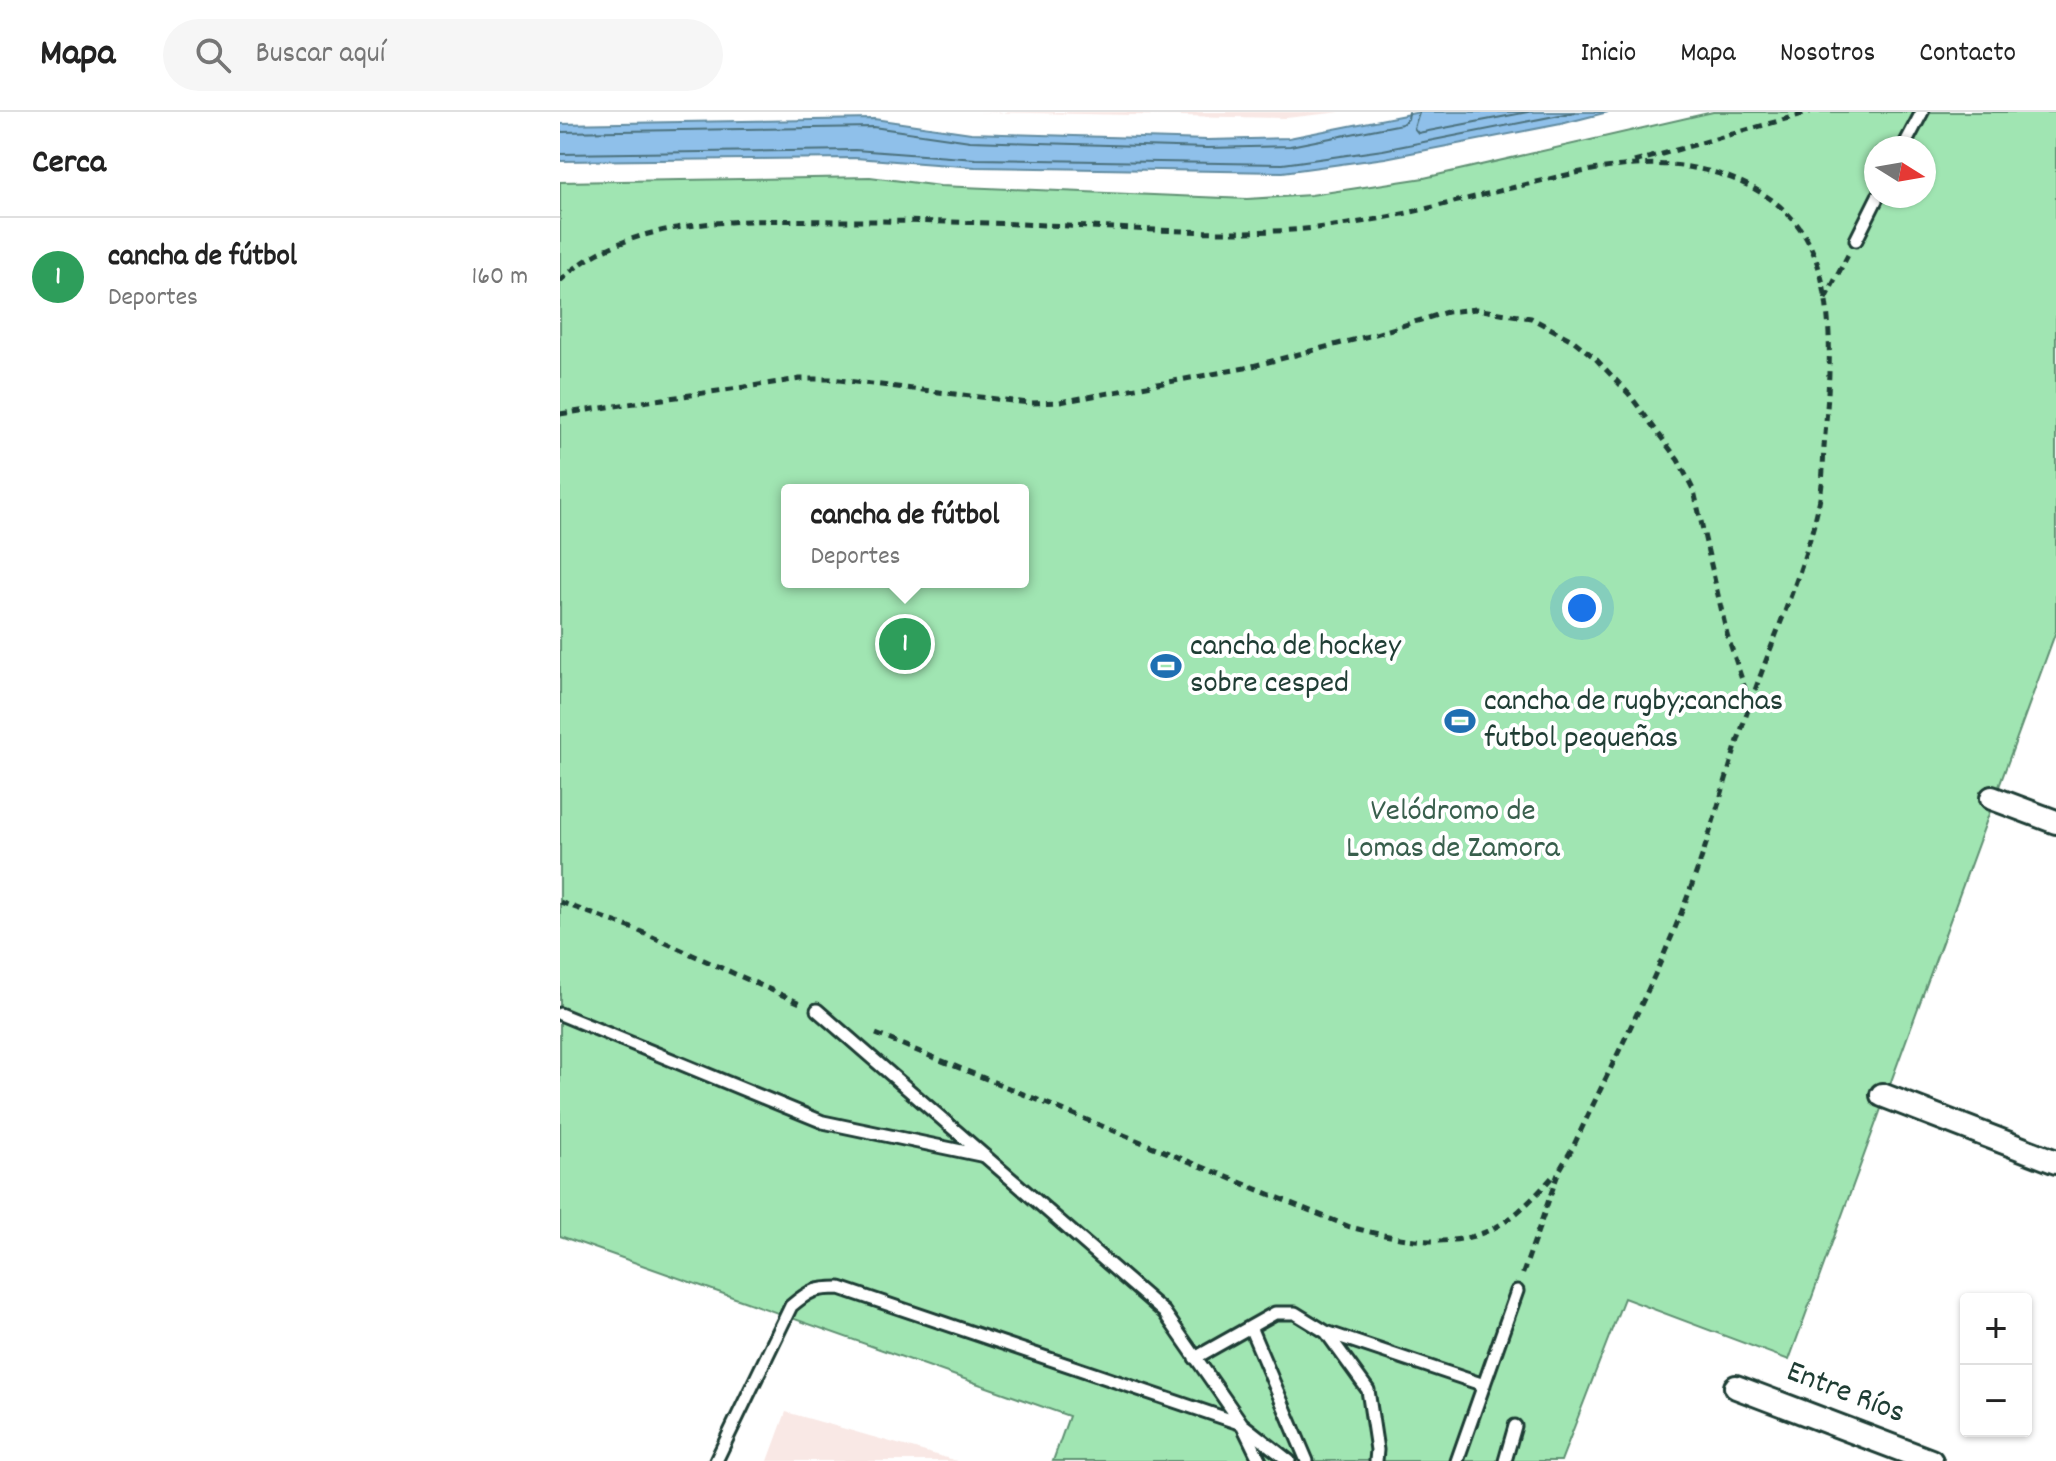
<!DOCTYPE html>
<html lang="es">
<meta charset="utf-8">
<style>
:root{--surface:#fff;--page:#f6f6f6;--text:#222;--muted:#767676;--line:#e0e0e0;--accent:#d93025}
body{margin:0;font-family:Dekko,sans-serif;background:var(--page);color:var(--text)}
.controls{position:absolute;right:24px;bottom:24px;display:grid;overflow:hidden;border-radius:8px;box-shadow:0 2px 6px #0004}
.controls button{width:72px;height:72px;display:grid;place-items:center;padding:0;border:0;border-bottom:2px solid var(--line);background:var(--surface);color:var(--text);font:40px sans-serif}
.compass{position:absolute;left:1304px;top:24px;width:72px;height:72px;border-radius:50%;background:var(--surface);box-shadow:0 2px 6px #0004;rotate:101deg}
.you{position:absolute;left:1022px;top:496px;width:28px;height:28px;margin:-20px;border:6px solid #fff;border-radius:50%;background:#1a73e8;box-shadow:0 0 0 12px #1a73e833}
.badge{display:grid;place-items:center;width:52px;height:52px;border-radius:50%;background:var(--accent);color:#fff;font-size:26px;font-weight:700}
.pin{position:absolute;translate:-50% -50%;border:4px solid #fff;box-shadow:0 2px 8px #0006}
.popup{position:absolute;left:221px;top:372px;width:248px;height:104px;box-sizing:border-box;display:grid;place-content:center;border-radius:8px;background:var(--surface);filter:drop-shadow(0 2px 6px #0005);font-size:26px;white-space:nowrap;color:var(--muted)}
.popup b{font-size:30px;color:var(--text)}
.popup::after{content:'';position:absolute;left:50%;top:100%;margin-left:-16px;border:16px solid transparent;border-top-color:var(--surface)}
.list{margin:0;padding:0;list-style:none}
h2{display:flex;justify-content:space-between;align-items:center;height:104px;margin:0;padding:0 32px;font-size:34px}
h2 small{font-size:26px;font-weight:400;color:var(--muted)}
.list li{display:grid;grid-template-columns:52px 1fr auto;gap:24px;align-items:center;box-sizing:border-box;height:120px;padding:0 32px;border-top:2px solid var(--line)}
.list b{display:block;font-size:30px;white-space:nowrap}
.list p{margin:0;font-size:26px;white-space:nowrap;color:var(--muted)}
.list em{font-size:26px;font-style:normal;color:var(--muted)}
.icon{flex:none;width:44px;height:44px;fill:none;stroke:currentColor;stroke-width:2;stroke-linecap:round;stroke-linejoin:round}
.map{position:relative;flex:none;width:1496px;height:1349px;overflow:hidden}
header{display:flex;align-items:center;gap:48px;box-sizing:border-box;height:112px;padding:0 40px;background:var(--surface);border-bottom:2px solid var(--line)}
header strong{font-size:38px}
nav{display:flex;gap:44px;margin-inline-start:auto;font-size:28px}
.search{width:560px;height:72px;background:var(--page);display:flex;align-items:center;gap:20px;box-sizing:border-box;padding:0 28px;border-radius:44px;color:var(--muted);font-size:30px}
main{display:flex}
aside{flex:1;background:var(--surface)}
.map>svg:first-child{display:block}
</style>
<header>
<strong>Mapa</strong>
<div class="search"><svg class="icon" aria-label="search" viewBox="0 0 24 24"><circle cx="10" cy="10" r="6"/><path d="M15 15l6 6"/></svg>Buscar aquí</div>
<nav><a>Inicio</a><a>Mapa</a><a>Nosotros</a><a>Contacto</a></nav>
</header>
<main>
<aside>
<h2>Cerca<small></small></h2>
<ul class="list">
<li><span class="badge" style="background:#2e9e5b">1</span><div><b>cancha de fútbol</b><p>Deportes</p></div><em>160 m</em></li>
</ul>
</aside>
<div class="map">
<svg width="1496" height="1349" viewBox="0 0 1496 1349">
<rect width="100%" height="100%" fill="#fff"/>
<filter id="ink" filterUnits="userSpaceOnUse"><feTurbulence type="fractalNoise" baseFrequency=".0125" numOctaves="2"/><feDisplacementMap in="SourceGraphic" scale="16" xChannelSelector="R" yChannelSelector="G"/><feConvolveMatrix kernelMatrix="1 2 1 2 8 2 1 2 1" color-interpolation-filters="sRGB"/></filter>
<g filter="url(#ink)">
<path fill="#f9e8e5" d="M418,0H781L726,6Z
M226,1300L397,1349H208Z"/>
<path fill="#a0e5b2" stroke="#609173" stroke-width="2" fill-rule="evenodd" d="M1153,0H1496V519L1229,1248L1064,1186L1001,1349H493L509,1304L0,1124V70L310,65L380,74L687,87L751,83L864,66ZM1316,36H1364V84H1316ZM227,378H463V470H227Z"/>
<path fill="#8fc0ea" stroke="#628ca1" stroke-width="2" d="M860,0H1048L1001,12L825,46L723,60L415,55L295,46L0,49V12L314,7L411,21L648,28L729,26Z"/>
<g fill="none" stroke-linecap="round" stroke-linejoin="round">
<path stroke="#4c717d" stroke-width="2" d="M859,0L854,16L858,21L968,0
M0,20L313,15L410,29L648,36L730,34L842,12L848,7L849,0
M0,42L295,38L416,47L723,52L823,38L1015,0"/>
<g stroke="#1f3d34" stroke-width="17">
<path id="lane" d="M1343,36L1362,0
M1296,128L1318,84
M257,898L604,1200L682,1312L700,1349
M0,902L263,1010L425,1044
M690,1215L747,1349
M766,1220L924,1273
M635,1246L715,1201H735L766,1220L808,1278L817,1338L816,1349
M156,1349L231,1194C250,1178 255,1176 280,1176L682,1312L729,1349
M897,1349L957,1179
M945,1349L955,1314"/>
</g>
<g stroke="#1f3d34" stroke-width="28">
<path id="street" d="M1432,686L1496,710
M1322,983L1496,1050
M1176,1275L1371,1349"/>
</g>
<path stroke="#1f3d34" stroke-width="5" stroke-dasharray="8 6" stroke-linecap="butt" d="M1074,50L1250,0
M0,169C72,99 198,109 291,109C371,109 450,111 529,115C604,118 679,124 755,116C819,110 881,93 943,78C1002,64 1061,47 1121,54C1169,60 1219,81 1245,124C1279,182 1269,270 1264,335C1263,353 1263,373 1259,391C1245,457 1215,521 1193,584C1171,644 1156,707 1134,767C1101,859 1054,947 1013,1035L999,1059L962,1164
M1265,187L1288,143
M0,302L240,267H271L469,291L500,290L685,256L809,224L887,200L916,197L971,206L1014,229L1035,246L1069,282L1118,348L1134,379L1167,522L1190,592
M0,790L77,818L240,891
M316,922L790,1115C849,1130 910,1143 960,1098C973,1087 984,1074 995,1062"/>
<use href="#lane" stroke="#fff" stroke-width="11"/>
<use href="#street" stroke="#fff" stroke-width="22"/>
</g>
</g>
<defs>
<g id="stadium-bare" transform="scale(2.4)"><path d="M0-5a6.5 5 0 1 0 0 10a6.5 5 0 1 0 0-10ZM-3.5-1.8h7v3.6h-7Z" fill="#1f6fb2" stroke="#fff" stroke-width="2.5" paint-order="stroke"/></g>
</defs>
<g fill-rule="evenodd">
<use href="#stadium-bare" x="606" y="554"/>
<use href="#stadium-bare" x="900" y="609"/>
</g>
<g text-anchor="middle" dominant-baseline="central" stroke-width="8" stroke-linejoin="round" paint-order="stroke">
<g font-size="32" fill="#1f3d34" stroke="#fff" text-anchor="start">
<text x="630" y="536">cancha de hockey<tspan x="630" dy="37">sobre cesped</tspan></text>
<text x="924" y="591">cancha de rugby;canchas<tspan x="924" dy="37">futbol pequeñas</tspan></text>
</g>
<g font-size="32" fill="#395f4d" stroke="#fff">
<text x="893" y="701">Velódromo de<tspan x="893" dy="37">Lomas de Zamora</tspan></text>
</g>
<g font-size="32" fill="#1f3d34" stroke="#fff">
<text transform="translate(1285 1282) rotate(21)">Entre Ríos</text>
</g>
</g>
</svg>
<div class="controls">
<button>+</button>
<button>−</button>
</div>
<svg class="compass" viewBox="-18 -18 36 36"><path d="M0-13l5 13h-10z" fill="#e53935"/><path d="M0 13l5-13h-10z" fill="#767676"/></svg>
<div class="you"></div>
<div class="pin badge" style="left:345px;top:532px;background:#2e9e5b">1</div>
<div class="popup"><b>cancha de fútbol</b>Deportes</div>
</div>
</main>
